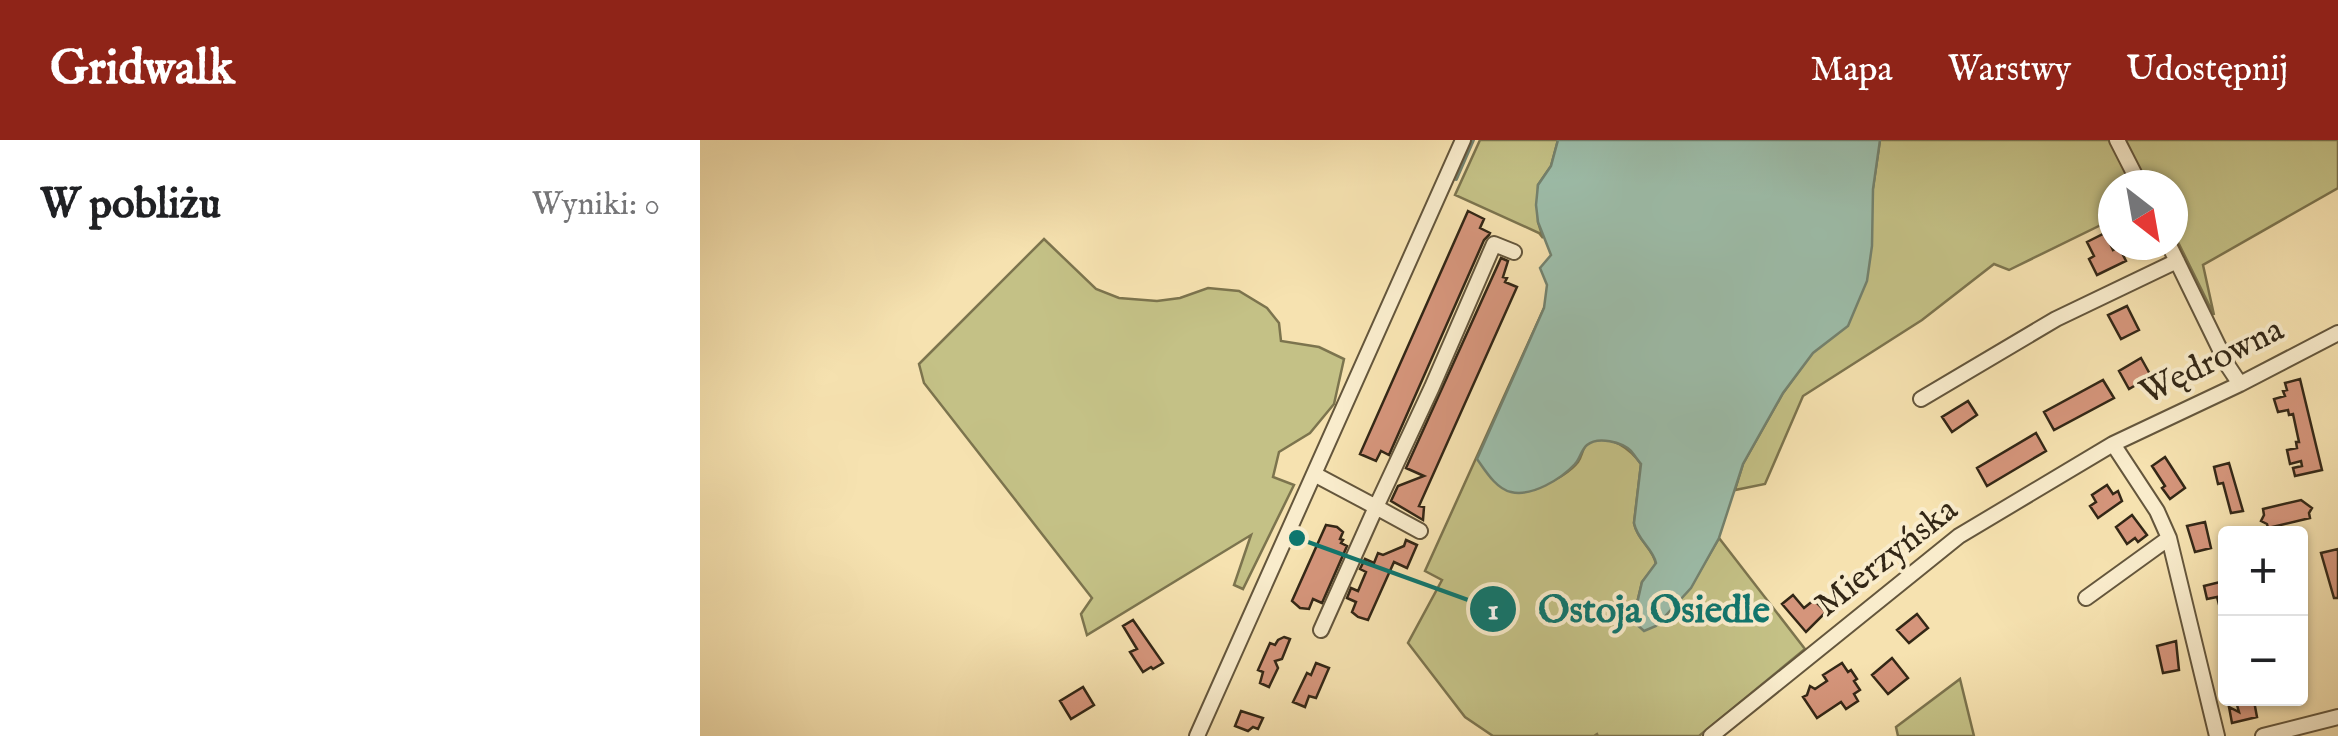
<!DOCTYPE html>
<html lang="pl">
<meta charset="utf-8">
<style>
:root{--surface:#fff;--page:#f2f2f2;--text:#202124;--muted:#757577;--line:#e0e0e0;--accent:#8f2418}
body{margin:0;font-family:"IM FELL English",serif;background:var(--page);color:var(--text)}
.controls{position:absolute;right:30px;bottom:30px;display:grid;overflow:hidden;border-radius:10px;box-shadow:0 2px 8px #0004}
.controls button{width:90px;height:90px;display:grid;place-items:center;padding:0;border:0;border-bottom:2px solid var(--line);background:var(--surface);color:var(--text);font:50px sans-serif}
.compass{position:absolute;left:1398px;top:30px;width:90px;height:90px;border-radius:50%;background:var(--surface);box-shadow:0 2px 8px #0004;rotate:149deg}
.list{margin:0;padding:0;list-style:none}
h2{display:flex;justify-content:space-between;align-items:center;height:130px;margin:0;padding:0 40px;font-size:42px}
h2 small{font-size:32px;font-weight:400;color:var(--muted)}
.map{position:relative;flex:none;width:1638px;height:596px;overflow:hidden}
header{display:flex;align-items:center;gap:60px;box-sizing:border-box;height:140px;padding:0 50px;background:var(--accent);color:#fff}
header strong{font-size:48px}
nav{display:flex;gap:55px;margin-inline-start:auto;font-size:35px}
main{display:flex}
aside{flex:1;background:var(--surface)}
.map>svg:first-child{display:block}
</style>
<header>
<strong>Gridwalk</strong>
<nav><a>Mapa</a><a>Warstwy</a><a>Udostępnij</a></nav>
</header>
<main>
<aside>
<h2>W pobliżu<small>Wyniki: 0</small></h2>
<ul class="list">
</ul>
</aside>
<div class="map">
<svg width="1638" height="596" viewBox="0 0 1638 596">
<rect width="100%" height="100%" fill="#f6e2b0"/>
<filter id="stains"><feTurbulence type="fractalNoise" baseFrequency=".002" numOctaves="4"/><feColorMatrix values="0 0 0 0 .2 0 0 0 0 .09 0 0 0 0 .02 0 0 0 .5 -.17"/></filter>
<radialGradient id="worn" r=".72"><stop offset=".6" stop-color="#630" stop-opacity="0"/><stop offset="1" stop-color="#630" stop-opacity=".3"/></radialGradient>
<path fill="#c4c186" stroke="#7c744e" stroke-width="2.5" d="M780,0H858L851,26L838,45V82L843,98L839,93L755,55Z
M1180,0H1638V48L1503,125L1514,175L1473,92V45H1413V79L1309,130L1294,124L1222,180L1103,256L1065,344L1035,350L1043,324L1083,253L1113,212L1173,48Z
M344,99L396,149L419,158L457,161L480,158L508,148L539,151L567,168L579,183L581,201L619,207L644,219L634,264L610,293L579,312L573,337L594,345L543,449L534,445L551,395L387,495L381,474L392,458L224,243L219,224Z
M844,168L836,349C849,342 868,335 878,322C883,315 882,305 891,301C910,293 931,310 941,324L934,383C937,400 953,408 956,424L942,442L936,467L990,448L1019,398L1105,509L999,596H898L897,594L894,596H793L765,577L708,503L742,440L725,431Z
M1260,539L1274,596H1198L1196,587Z"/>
<path fill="#9dbeab" stroke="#73826f" stroke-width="2.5" d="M858,0H1180L1173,49L1172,106L1167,141L1148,186L1113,213L1083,253L1043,324L1019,398L991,448L956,486L944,491L933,481L942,442L956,423C953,408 937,400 934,383L941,324C940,323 932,312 931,311C922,302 898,296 887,305C881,310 880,319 875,324C861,339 832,357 811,352C796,349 785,330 777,319L844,168L847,145L840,128L851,115L838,82L836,65L838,45L851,26Z"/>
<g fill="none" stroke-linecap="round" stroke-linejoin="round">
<path stroke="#73826f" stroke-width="4" d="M756,39L773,0"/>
</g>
<path fill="#d5957b" stroke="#332716" stroke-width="2.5" d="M768,71L784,79L780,88L790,93L789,95L784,100L689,315L681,311L676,321L660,314Z
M1405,93L1413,110L1419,107L1426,121L1397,135L1389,119L1394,116L1387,102Z
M801,118L808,121L803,137L807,138L805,142L817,147L719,366L724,367L723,380L691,361L698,346L724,336L706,328Z
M1427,166L1439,190L1421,199L1408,175Z
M1441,218L1451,236L1429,249L1419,231Z
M1600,239L1622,330L1595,336L1593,328L1602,326L1601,321L1590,324L1587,310L1597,308L1596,302H1599L1593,274L1589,275L1588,270L1578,272L1574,259L1585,256L1583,251L1587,250L1585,243Z
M1403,240L1414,258L1354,290L1344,272Z
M1268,261L1277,275L1252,292L1242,277Z
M1336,293L1346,311L1287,346L1277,328Z
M1465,317L1485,348L1470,359L1462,348L1465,346L1452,326Z
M1529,323L1543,371L1531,373L1523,343L1518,344L1514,327Z
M1407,345L1413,354L1418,351L1422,361L1398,378L1390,366L1396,362L1392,355Z
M1601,360L1612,368L1609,373L1610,378L1568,388L1567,384L1561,381L1564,375L1563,369Z
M1432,375L1447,395L1438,402L1435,398L1427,404L1416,387Z
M1505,382L1511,408L1495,412L1487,386Z
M626,385L637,387L643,392L640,399L643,400L641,403L647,406L622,463L613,459L609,469L600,468L592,461Z
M706,400L717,405L707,428L694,422L668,480L658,477L652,472L656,462L647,458L651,448L658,451L666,432L660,429L665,419L674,423L678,413L683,415L704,406Z
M1638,409V458H1634L1621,413Z
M1524,441L1526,476H1522L1517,457L1507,459L1504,446Z
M1093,455L1104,468L1114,460L1126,472L1106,492L1082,464Z
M1217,474L1228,488L1209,503L1197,490Z
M433,480L463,523L453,529L451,527L443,532L430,512L437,509L423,486Z
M584,497L590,499L582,519L575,521L578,528L569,547L560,543L563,532L558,530L570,503L575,505L578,500Z
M1476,501L1479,530L1463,533L1457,506Z
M1192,518L1208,538L1188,554L1172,535Z
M616,523L629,528L616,558L609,556L605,567L593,562L607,533L611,535Z
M1142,523L1148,532L1151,530L1157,539L1154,541L1160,550L1154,554L1158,561L1146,569L1141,562L1117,578L1103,557L1107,555L1110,546L1115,549L1127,541L1123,535Z
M383,547L394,565L371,579L360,561Z
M1554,561L1557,577L1532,583L1529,567L1539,572L1537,565Z
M541,571L563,578L558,589L553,587L548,591L535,586Z"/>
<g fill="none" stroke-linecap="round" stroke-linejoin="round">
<g stroke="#64563c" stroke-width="18">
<path id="minor" d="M1417,0L1440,45
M1469,105L1528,226L1540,244
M1221,259L1356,179L1477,121
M1413,304L1457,371L1469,398L1517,596
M614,334L676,367L621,490
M720,391L676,367L732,247L794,104L814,112
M1386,458L1469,398
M497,596L763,0
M1011,596L1259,396L1413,304L1540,244L1638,193
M1563,596L1638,577"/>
</g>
<use href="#minor" stroke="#f9eccc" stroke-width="14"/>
</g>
<g text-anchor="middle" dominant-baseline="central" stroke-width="8" stroke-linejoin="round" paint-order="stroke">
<g font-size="35" fill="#332716" stroke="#f9eccc">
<text transform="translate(1512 222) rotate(-26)">Wędrowna</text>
<text transform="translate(1187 418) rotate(-38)">Mierzyńska</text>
</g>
</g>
<path fill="none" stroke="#0f766e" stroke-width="4" d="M597 398L793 469"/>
<g fill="#0f766e" stroke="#f9eccc" stroke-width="4">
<circle cx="597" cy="398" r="10"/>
<circle cx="793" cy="469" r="25"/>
</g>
<g font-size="30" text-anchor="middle" font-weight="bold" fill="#fff">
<text x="793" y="479">1</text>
</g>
<g font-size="38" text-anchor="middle" font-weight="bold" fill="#0f766e" stroke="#f9eccc" stroke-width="8" stroke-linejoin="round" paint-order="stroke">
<text x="954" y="482">Ostoja Osiedle</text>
</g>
<rect width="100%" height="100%" filter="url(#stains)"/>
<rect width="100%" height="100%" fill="url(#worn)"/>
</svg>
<div class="controls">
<button>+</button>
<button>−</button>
</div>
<svg class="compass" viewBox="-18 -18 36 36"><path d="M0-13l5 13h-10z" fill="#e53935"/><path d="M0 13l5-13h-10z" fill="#757577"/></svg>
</div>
</main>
